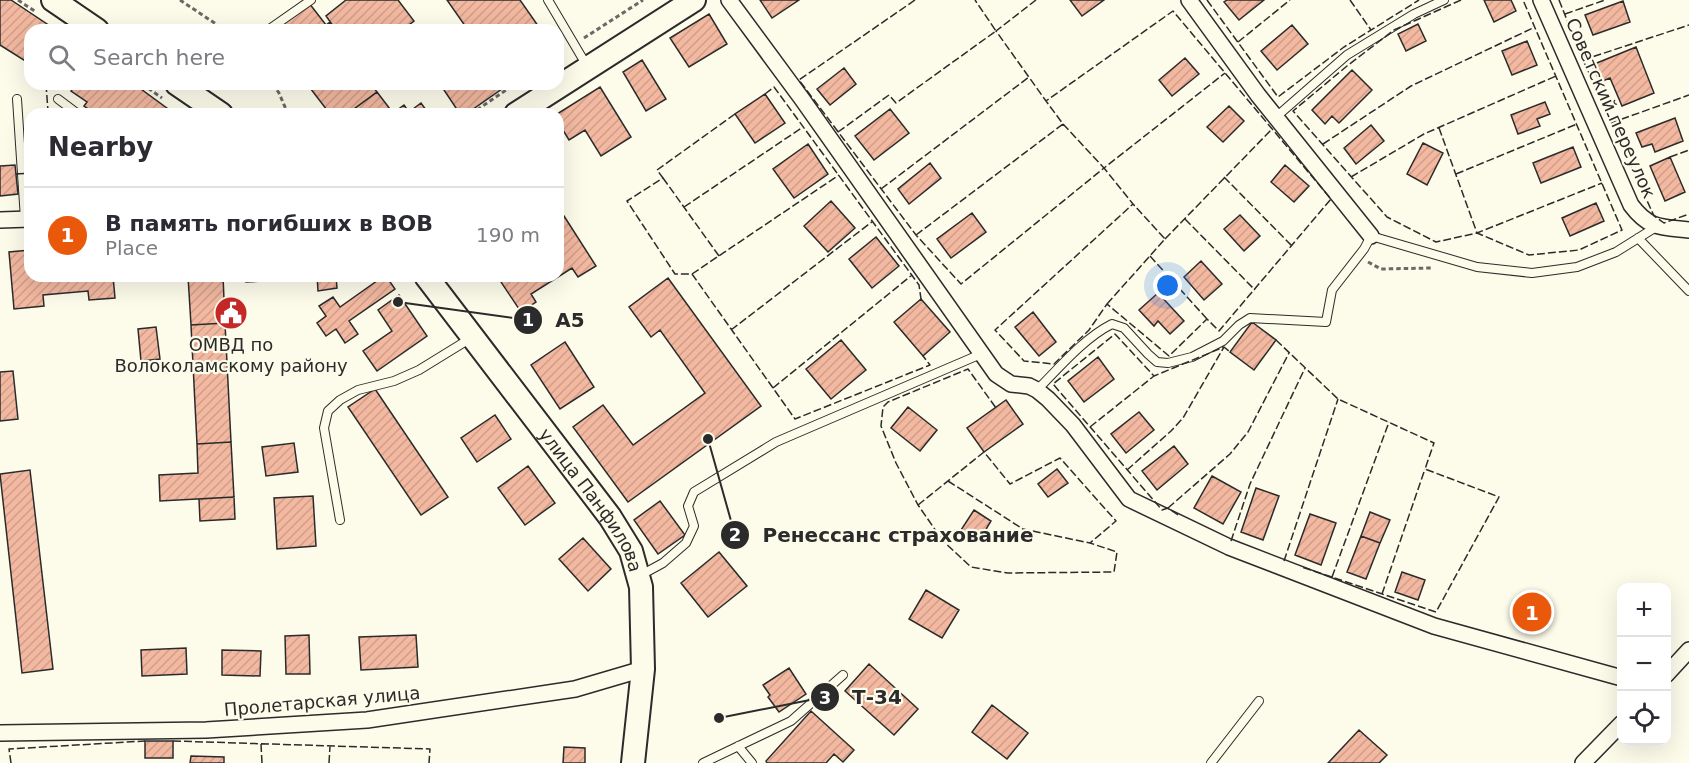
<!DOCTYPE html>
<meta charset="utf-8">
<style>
:root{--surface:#fff;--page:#f2f2f3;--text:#2b2b33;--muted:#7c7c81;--line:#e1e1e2;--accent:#ea580c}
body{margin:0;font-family:"DejaVu Sans",sans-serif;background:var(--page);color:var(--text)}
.controls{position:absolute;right:18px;bottom:18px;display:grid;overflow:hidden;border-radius:12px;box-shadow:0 6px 24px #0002}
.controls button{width:54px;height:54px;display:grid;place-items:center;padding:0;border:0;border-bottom:2px solid var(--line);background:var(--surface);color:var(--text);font:30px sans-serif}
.you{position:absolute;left:1168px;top:286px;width:21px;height:21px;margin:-15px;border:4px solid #fff;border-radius:50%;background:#1a73e8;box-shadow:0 0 0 9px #1a73e833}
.badge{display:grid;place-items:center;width:39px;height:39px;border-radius:50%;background:var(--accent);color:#fff;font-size:20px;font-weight:700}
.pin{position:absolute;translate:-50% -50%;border:3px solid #fff;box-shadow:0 2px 6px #0006}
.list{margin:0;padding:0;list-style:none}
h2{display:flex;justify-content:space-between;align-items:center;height:78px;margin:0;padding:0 24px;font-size:26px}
h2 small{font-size:20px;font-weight:400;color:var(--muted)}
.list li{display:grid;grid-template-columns:39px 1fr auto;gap:18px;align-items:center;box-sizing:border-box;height:96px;padding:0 24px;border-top:2px solid var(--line)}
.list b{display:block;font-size:22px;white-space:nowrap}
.list p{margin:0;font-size:20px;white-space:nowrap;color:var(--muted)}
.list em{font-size:20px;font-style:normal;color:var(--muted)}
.icon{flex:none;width:33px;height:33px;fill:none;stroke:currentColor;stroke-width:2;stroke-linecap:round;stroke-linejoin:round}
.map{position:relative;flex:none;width:1689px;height:763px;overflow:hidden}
.search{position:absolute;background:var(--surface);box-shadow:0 6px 24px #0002;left:24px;top:24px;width:540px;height:66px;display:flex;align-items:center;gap:15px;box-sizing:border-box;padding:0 21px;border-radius:18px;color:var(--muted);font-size:22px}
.panel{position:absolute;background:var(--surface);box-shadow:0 6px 24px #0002;left:24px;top:108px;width:540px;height:174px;border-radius:18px}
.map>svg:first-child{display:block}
</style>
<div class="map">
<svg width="1689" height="763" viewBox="0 0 1689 763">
<defs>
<pattern id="building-hatch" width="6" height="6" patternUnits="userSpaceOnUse" patternTransform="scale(1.5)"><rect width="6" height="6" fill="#f2b8a0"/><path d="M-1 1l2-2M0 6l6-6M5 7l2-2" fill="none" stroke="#d09e8a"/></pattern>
</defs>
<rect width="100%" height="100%" fill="#fdfbea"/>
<path fill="url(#building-hatch)" stroke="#2b2b2b" stroke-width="1.5" d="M0,0H11L56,30H30V64L0,45Z
M346,0H398L414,21L402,30H336L326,16Z
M447,0H520L541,30H468Z
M760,0H799L772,18Z
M1070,0H1104L1082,16Z
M1227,0H1264L1239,20L1224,2Z
M1484,0H1511L1516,11L1494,22Z
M1623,1L1630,22L1593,35L1585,15Z
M309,3L326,25L330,22L336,30H273Z
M709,14L727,44L689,67L670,38Z
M1418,24L1426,41L1406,51L1398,34Z
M1292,25L1308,44L1277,70L1261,51Z
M1527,41L1537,65L1512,75L1502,51Z
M1636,47L1654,93L1622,106L1610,78L1600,82L1592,65Z
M1185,58L1199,74L1172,96L1159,80Z
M642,60L666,99L646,111L623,72Z
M844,68L856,84L830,105L817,89Z
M1352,70L1372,90L1339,123L1332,116L1325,124L1312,110Z
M76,84H134L175,114H96L84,106L87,102L71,91Z
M307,84H371L377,92L347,114H330Z
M440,84H509L466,114H460Z
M600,87L631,137L601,156L585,130L569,140L558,122V114H557Z
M377,92L393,113L404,105L409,112L421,103L429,114H347Z
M765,94L785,123L755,143L735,114Z
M1545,102L1550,114L1537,119L1540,126L1518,134L1511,115Z
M1229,106L1244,121L1223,142L1207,127Z
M890,109L909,133L874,160L855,136Z
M1675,118L1683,141L1655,152L1652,144L1642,147L1636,133Z
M1371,125L1384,141L1356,164L1344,148Z
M1423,143L1443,153L1427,185L1407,174Z
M808,144L828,174L794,198L773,169Z
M1573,147L1581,167L1541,183L1533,163Z
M1670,157L1685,192L1665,201L1650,166Z
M930,163L941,178L909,204L898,189Z
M15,165L18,194L0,196V166Z
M1285,165L1309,186L1294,202L1271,182Z
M831,201L855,228L828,252L804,226Z
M1596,203L1604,221L1570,236L1562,218Z
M972,213L986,232L951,258L937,239Z
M1240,215L1260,236L1244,251L1224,229Z
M564,216L596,266L578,277L572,268L531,294L536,302L521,312L497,276H558V219Z
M876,237L899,266L872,288L849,259Z
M30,250V276H113L115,298L89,300L88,291L43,295L44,306L14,309L9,252Z
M1201,261L1222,284L1204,300L1184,277Z
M188,276H223L225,323L191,325Z
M246,276H303V279L246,282Z
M317,276H336L337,288L318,291Z
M384,276H386L395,289L349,321L358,334L345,343L336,329L326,336L317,323L326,316L319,306L333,297L340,307Z
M668,278L761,406L628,502L573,427L603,405L633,445L705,393L660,330L651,337L629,307Z
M1158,293L1184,321L1170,334L1158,321L1154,326L1139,310Z
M399,295L427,336L377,371L363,351L392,331L378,310Z
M921,299L950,332L923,356L894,322Z
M1033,312L1056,342L1039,356L1015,327Z
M1252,322L1276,340L1254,370L1230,352Z
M225,323L231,442L197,444L191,325Z
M156,327L160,359L141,361L138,329Z
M841,340L866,370L831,399L806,369Z
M565,342L594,387L560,409L531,365Z
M1098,357L1114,379L1084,402L1068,381Z
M13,371L18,419L0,421V372Z
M375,389L448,497L421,515L348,407Z
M1006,400L1023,424L984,452L967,428Z
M908,407L937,430L920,451L891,428Z
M1139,412L1154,430L1126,453L1111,434Z
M495,415L511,439L477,462L461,438Z
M231,442L234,497L160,501L159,475L198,473L197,444Z
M294,443L298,472L266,476L262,447Z
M1174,446L1188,464L1157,490L1142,471Z
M528,466L555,503L525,525L498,488Z
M1057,469L1068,483L1048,497L1038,484Z
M30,470L53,669L22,673L0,474Z
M1212,476L1241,492L1223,524L1194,508Z
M1256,488L1279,496L1263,540L1241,532Z
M313,496L316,546L277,549L274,498Z
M234,497L235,519L200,521L199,499Z
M660,501L685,535L658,554L634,520Z
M974,510L991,521L979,541L961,530Z
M1370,512L1390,520L1380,543L1361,536Z
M1310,514L1336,523L1321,565L1295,555Z
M1361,536L1380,543L1366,579L1347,572Z
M583,538L611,569L588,591L559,559Z
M719,552L747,586L708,617L681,583Z
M1402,572L1425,580L1418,600L1395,592Z
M926,590L959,610L942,638L909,619Z
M309,635L310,674H286L285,636Z
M416,635L418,667L361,670L359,637Z
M186,648L187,674L142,676L141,650Z
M222,650L261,651L260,676L222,675Z
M869,664L918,709L894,735L845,691Z
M789,668L806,694L779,712L768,697L770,695L763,685Z
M992,705L1028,733L1007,759L972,732Z
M811,711L854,750L843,762L834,754L826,763H767L766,761Z
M1359,730L1387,755L1379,763H1328Z
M145,741H173V758H145Z
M564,747L585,748V763H563Z
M191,756L224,757V763H190Z"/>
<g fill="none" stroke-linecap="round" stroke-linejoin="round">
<g stroke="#2b2b2b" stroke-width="10">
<path id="service" d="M548,0L587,66
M268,30L311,0
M17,99L25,219
M58,99L78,114
M1276,117L1347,55L1414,14L1444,0
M1638,238L1689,291
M1037,390C1059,368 1084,338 1112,324L1124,328L1148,354L1157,362L1168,363L1192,357L1223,341L1239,325L1250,318L1326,322L1332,290L1364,249L1371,236L1477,267L1532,273L1577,267L1616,252L1656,227
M340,520L324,428L328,411L340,400L358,390L394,381L419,370L471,338
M641,575L663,563L686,543L694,526L688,506L694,492L776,442L981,354
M738,746L752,763
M703,763L791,721L843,675
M1211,763L1259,701"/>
</g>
<g stroke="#2b2b2b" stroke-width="18">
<path id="minor" d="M729,0L802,99L996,374L1011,384L1029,386L1037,390L1048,399L1073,425L1129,499L1229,547L1434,626L1622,678
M1189,0L1258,95L1371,236
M1541,0L1631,205C1649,229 1661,227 1689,230
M0,220L30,219
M1666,675L1689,650
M0,733L206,730L367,720L575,689L643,669
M1583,763L1622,723"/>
</g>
<g stroke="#2b2b2b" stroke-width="26">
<g id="secondary">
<path d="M53,0L97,30"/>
<path d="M177,84L221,114"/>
<path d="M516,114L694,0"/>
<path id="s1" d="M426,276L610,517L631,551L641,587L643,669L633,763"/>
</g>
</g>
<path stroke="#6a6964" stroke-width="3" stroke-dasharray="4.5 3" stroke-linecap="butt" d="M18,0L36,12
M180,0L225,30
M584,38L643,0
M142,84L162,98
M273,84L279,93L288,114
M471,114L515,84
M1368,262L1381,269L1432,268"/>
<use href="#service" stroke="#fdfbea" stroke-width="8"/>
<use href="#minor" stroke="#fdfbea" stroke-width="15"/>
<use href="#secondary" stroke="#fdfbea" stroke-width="22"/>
<path stroke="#2b2b2b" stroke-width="1.5" stroke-dasharray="8 3" stroke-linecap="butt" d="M915,0L799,80L916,235L961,284L1104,168L1133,204L995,330L1024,361L1054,364L1089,330L1107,304L1169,356L1207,319L1219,331L1331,199L1173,11L1046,101L996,31L1036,0
M1207,0L1278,97L1344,47L1419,0
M1350,0L1371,30
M1461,0L1394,30L1347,66L1293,111L1387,217L1436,242L1477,233L1529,255L1579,250L1622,230L1523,0
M1559,0L1583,60L1654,216L1664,223L1689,214
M1565,14L1605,0
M1238,42L1290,0
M1583,60L1689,25
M46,84L48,111
M765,94L774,87L919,285L921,299
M735,114L657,170L663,178L627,201L675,274H692L795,419L930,365L923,356
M1611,123L1689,95
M1063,124L1104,168L1225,73
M1439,128L1477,233L1602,183
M838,132L889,95L896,103L996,31L975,0
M1323,144L1411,86L1535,27
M1670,157L1689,150
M16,174L30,173
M1456,174L1577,124
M1224,177L1292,246
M1351,177L1424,134L1556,76
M663,178L719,256
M881,189L1029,77
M684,207L803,127
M1185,219L1255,290
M916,235L1063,124L1046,101
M1165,239L1272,129
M1150,256L1207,319
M692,274L839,175
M1107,304L1165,239L1133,204
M731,330L873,221
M1276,340L1338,399L1434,443L1425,469L1499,497L1436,612L1302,567
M773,388L912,275
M1090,427L1154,376
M1127,470L1171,431L1183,418L1224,347
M948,481L1023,529L1090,543
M918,505L984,452L1010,484L1060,458L1116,521L1090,543L1117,552L1114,572L1008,573L971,567L943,541L918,505L896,463L881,426L883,407L888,402L968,369L996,408
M1168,508L1230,454L1248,432L1289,353
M1178,515L1168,508L1162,510L1053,384L1115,334L1154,376L1224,347L1230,352
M1231,541L1250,484L1305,368
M1284,561L1338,399
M1332,577L1389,422
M1382,594L1425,469
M173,741L430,749L429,763
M261,744L262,763
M11,763L9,749L145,741
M329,763L330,746"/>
</g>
<defs>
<g id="civic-disc" transform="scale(1.725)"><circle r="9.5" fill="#c62828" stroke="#fdfbea"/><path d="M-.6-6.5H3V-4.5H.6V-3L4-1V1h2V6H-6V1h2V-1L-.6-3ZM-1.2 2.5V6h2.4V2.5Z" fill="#fff"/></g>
</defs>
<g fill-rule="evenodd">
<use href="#civic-disc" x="231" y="313"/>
</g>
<g text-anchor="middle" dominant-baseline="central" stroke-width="4.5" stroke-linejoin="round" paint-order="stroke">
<g font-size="18" fill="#2b2b2b" stroke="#fdfbea">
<text transform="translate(1611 108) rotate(66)">Советский переулок</text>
<text stroke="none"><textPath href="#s1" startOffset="279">улица Панфилова</textPath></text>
<text transform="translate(322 701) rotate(-5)">Пролетарская улица</text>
</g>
<g font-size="18" fill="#2b2b2b" stroke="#fdfbea">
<text x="231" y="344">ОМВД по<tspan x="231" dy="21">Волоколамскому району</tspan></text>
</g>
</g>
<path fill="none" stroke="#2b2b2b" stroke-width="2" d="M398 302L528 320M708 439L735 535M719 718L825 697"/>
<g fill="#2b2b2b" stroke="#fdfbea" stroke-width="2">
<circle cx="398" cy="302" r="6"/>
<circle cx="708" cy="439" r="6"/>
<circle cx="719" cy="718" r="6"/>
<circle cx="528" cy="320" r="15"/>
<circle cx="735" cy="535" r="15"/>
<circle cx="825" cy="697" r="15"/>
</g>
<g font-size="18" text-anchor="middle" font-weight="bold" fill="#fff">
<text x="528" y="326">1</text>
<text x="735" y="541">2</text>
<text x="825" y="704">3</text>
</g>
<g font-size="20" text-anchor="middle" font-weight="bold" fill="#2b2b2b" stroke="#fdfbea" stroke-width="4.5" stroke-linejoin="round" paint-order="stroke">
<text x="570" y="327">А5</text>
<text x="898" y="542">Ренессанс страхование</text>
<text x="877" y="704">Т-34</text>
</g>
</svg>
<div class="controls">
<button>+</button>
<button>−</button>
<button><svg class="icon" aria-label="locate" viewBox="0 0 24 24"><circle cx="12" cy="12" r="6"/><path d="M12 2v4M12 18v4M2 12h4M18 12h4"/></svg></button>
</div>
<div class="you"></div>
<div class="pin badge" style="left:1532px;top:612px">1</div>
<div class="search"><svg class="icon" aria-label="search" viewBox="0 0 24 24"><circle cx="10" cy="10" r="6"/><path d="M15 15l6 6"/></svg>Search here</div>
<section class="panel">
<h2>Nearby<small></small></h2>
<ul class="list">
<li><span class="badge">1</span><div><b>В память погибших в ВОВ</b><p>Place</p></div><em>190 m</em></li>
</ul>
</section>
</div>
